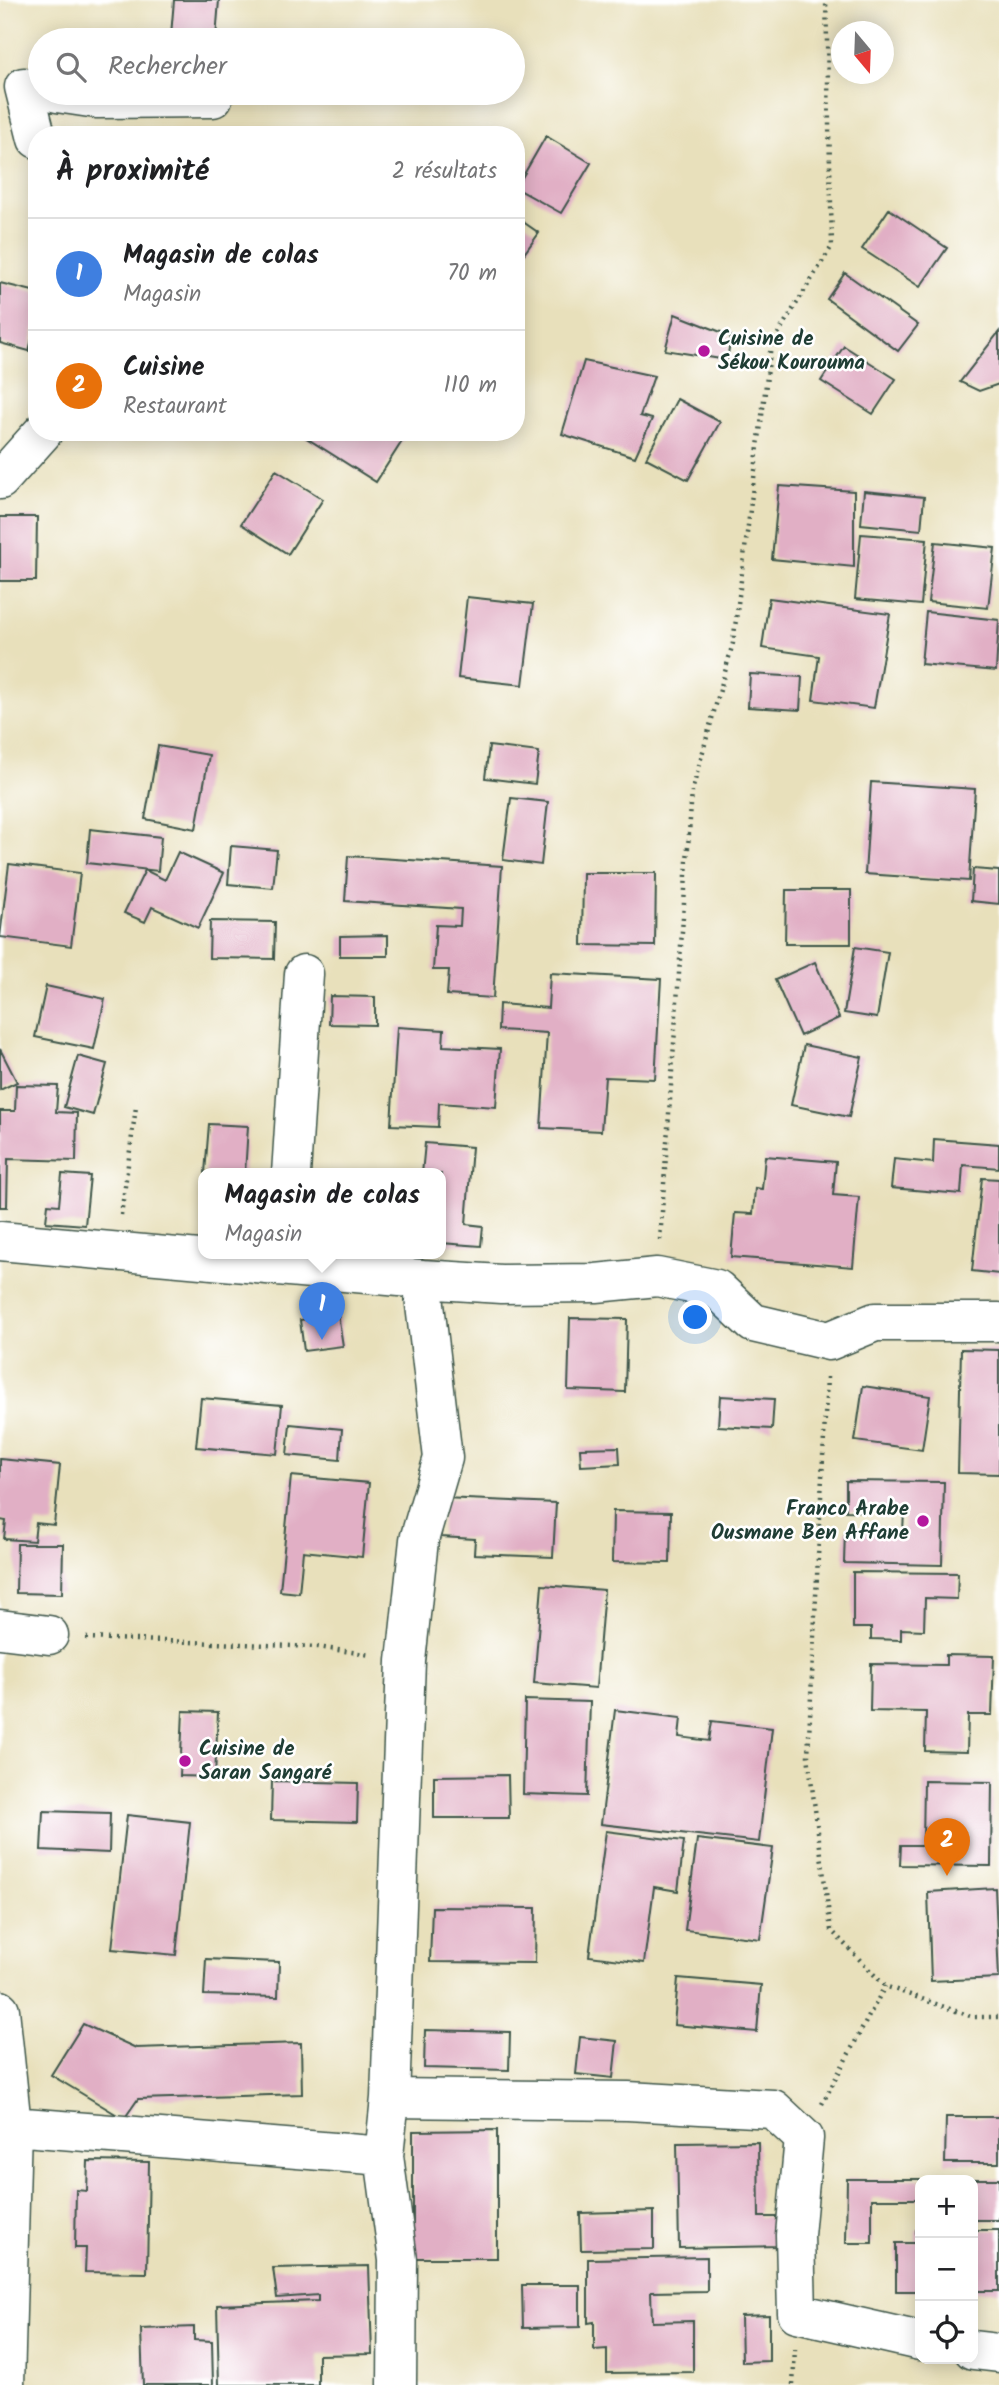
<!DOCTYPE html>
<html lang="fr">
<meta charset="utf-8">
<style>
:root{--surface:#fff;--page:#f2f2f2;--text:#202124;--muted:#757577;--line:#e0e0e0;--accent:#db2777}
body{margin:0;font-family:Kalam,sans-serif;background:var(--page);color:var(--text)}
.controls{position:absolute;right:21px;bottom:21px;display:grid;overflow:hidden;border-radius:14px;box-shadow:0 4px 18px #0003}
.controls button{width:63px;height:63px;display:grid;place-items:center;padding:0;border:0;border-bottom:2px solid var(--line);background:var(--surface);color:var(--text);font:35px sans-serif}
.compass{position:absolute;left:831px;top:21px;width:63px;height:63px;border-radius:50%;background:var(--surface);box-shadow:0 4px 18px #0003;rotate:161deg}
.you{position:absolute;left:696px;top:1318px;width:24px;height:24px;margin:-18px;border:5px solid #fff;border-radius:50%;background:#1a73e8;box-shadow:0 0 0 10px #1a73e833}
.badge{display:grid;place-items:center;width:46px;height:46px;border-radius:50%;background:var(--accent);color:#fff;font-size:23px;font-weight:700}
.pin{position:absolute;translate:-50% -58px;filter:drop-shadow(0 2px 4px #0008)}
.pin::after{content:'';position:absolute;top:37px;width:24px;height:21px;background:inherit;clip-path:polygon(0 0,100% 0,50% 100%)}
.popup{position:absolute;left:198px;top:1168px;width:248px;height:91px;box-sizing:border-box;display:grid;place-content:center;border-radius:14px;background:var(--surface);filter:drop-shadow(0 2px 5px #0005);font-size:23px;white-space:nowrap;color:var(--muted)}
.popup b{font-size:26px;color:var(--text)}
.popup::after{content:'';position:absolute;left:50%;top:100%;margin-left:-14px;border:14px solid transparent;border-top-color:var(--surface)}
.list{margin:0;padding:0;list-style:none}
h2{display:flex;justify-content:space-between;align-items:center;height:91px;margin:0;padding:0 28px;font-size:30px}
h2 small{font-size:23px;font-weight:400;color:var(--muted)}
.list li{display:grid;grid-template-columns:46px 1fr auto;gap:21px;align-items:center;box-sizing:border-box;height:112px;padding:0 28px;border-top:2px solid var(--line)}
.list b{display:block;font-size:26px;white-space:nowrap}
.list p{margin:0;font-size:23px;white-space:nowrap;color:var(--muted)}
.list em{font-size:23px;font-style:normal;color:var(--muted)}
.icon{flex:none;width:38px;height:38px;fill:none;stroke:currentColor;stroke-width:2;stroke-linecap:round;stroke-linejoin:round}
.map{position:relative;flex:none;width:999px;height:2385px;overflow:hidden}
.search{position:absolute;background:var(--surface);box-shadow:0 4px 18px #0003;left:28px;top:28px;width:497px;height:77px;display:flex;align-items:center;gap:18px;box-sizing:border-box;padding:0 24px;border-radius:38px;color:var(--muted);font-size:26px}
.panel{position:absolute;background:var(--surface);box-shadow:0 4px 18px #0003;left:28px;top:126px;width:497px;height:315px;border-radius:28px}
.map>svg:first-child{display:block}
</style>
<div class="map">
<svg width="999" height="2385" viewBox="0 0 999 2385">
<rect width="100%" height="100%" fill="#fff"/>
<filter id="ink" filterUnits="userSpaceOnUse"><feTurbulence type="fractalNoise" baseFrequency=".0143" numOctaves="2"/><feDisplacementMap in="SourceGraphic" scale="14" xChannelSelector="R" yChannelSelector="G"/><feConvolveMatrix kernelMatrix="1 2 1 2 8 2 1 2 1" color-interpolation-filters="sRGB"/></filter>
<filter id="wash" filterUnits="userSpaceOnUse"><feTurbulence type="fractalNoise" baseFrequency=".00686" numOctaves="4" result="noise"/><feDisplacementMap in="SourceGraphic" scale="28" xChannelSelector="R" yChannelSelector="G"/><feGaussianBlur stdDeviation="1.57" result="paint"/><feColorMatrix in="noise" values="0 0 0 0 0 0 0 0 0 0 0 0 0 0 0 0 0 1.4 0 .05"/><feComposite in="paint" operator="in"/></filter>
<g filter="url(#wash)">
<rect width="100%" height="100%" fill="#e8e0bb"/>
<g id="blocks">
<path fill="#e1afc5" d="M174,0H219L216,38L171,35Z
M546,136L591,163L561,213L516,188Z
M889,209L947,248L920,287L862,249Z
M516,217L539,233L516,265Z
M845,273L918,325L898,351L827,299Z
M0,283L37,292V319L29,351L0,343Z
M675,314L731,336L727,360L665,350Z
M999,332V384L979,391L960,382Z
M844,346L896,379L873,414L821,381Z
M584,361L654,376L640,416L652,419L635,457L562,434Z
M677,399L720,422L688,480L646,458Z
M297,432H408L376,482Z
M276,470L323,499L288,554L241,524Z
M779,486L854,491V567L772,559Z
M864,491L924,497L921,530L861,524Z
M0,517H37L36,581H0Z
M861,534L927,539L921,605L855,599Z
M935,542L995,548L988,608L928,602Z
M467,597L533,604L523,685L458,678Z
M769,598L890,614L874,708L813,700L819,656L762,648Z
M926,612L999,620L996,671L921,664Z
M750,674L802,677L800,710L748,707Z
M158,746L209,755L196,829L145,819Z
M489,746L539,752L535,784L485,778Z
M871,782L975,789L969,881L865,874Z
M511,798L548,802L541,865L503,860Z
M90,829L161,837L158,871L87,863Z
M231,846L277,850L273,888L228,884Z
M178,852L224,873L198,928L152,907L145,922L124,913L145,870L165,880Z
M348,856L502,866L493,998L447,995L449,970H433L436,925L460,926L461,909L345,901Z
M9,864L80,873L71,946L0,937Z
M973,869L999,871V904L971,901Z
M583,873H656L655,946L582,945Z
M786,890H851V944H785Z
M210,921L275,922L274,959L209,958Z
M388,935V956H340V936Z
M855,947L888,952L877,1018L844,1013Z
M815,962L839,1018L800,1036L775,980Z
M550,973L661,979L655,1079L605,1077L601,1131L541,1128L547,1033L498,1030L499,1004L548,1008Z
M46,986L105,999L94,1049L35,1037Z
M330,996L375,997V1025L329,1024Z
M397,1027L444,1030L443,1046L500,1049L496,1107L439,1103L438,1127L391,1125Z
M804,1045L862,1057L849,1117L791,1105Z
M0,1049L17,1082L0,1090Z
M78,1056L107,1064L93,1115L64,1107Z
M16,1085L58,1086L56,1112L77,1113L76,1161L8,1159L7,1207H0V1111H15Z
M209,1124L248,1126L245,1174L205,1173Z
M934,1139L999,1144V1168L963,1165L961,1194L891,1188L894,1159L933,1163Z
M425,1143L472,1147L466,1224L483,1226L481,1246L441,1243V1174H422Z
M765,1156L836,1162L833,1195L859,1197L853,1267L731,1257L735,1213L753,1214L755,1188L762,1189Z
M62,1174L90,1176L85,1225L46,1222L48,1204L59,1205Z
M982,1178L999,1179V1274L972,1271Z
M338,1314L343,1346L304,1351L300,1320Z
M570,1318L627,1319L625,1392L568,1390Z
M961,1349L999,1350V1474L958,1473Z
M863,1386L930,1396L922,1450L855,1441Z
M720,1396L774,1399L772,1429L718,1426Z
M201,1398L282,1405L277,1454L196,1447Z
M290,1424L342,1429L340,1460L287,1455Z
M619,1447L620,1464L581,1466L580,1448Z
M0,1459L60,1465L54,1525L36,1523L34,1541L4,1539L6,1521L0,1520Z
M291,1476L369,1483L362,1557L303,1551L299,1593L280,1591Z
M846,1481L944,1482L942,1565L844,1563L845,1530L903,1531L904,1512L846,1511Z
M443,1498L556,1503L553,1557L474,1554L475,1539L441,1537Z
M613,1511L671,1512L670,1563L612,1562Z
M17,1544H63L62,1594L16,1593Z
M853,1572L958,1573L957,1599L925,1598L924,1630L901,1629V1640L871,1639V1628H853Z
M542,1585L604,1590L596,1688L534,1683Z
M946,1655L994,1656L992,1715H968L967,1752L925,1751L926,1712L870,1711L871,1664L946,1665Z
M525,1700L590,1702L587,1796L523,1794Z
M615,1710L681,1718L679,1737L709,1741L712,1721L772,1728L759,1842L601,1824Z
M183,1711L218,1712L215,1777L180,1776Z
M508,1775L509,1818H434V1776Z
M272,1781L358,1783L357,1822L271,1820Z
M924,1781L992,1782L991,1866L900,1865L901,1845H923Z
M43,1811L110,1813L109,1853L41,1850Z
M127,1815L190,1822L176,1955L112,1949Z
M606,1831L684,1841L678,1891L654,1887L644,1963L589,1956Z
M697,1839L773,1848L760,1939L685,1930Z
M995,1888L999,1978L931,1981L928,1892Z
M432,1907L536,1908L535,1963L430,1962Z
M206,1959L279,1962L278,1997L204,1995Z
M678,1978L761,1985L757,2032L674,2025Z
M83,2024L136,2048L301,2043L302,2094L138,2099L124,2119L51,2075Z
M425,2030L510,2032L509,2070L424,2068Z
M580,2037L617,2041L613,2078L576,2074Z
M946,2117H999V2163H945Z
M497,2130V2258H413V2131Z
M758,2142L759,2217H778L779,2246L679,2248L677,2143Z
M88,2161L149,2162L147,2273L85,2272L86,2248H75L76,2190L87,2191Z
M847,2179H920V2199H872V2243H846Z
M973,2179H999V2220H973Z
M654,2211V2249L581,2250L580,2213Z
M916,2230H920V2291H896V2243H916Z
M973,2230H999V2291H973Z
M707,2257V2291L651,2292L652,2322L693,2321V2372L607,2373V2349L594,2350V2322L588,2323V2259Z
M369,2266L372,2354L318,2355V2385H219L217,2305L318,2301V2295L277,2298L273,2268Z
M522,2285H580V2327L523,2328Z
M769,2315V2361L742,2362L741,2316Z
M194,2327V2340L212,2341L213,2385H143L141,2329Z"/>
</g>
</g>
<g filter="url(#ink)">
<use href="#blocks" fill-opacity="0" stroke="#3d5548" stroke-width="2"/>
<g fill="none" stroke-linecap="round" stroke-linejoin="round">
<g stroke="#3d5548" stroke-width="41">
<path id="minor" d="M24,87L37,139
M57,93L97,99L213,98
M0,480L43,432
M291,1174L304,974
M0,1241L422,1279L443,1458L419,1540L406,1661L390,2098L384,2156L398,2260L397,2385
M422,1279L501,1284L596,1283L657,1277L717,1289L753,1323L829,1341L875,1322H999
M0,1629L49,1635
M0,2010L12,2126L5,2385
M390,2098L628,2101L773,2109L804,2138L795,2235L797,2313L920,2341
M12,2126L384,2156
M973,2350L999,2353"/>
</g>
<path stroke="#3d5548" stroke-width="4.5" stroke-dasharray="2 5" stroke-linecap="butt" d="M121,1215L136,1107
M660,1240L692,791L733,643L771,345L832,246L826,0
M827,1377L808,1756L831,1930L885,1986L973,2017H999
M86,1638L318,1647L371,1655
M822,2104L885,1986
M793,2385L795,2349"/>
<use href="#minor" stroke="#fff" stroke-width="38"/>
</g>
</g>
<g fill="#b5179e" stroke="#fff" stroke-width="2.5">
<circle cx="704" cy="351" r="7"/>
<circle cx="923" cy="1521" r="7"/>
<circle cx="185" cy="1761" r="7"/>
</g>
<g text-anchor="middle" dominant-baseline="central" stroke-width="5" stroke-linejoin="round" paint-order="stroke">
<g font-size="21" font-weight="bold" fill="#1f3d34" stroke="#fff" text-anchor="start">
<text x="718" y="339">Cuisine de<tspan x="718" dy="24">Sékou Kourouma</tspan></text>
<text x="909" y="1509" text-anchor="end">Franco Arabe<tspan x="909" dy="24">Ousmane Ben Affane</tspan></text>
<text x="199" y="1749">Cuisine de<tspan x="199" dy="24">Saran Sangaré</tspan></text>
</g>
</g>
</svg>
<div class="controls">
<button>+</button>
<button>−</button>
<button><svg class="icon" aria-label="locate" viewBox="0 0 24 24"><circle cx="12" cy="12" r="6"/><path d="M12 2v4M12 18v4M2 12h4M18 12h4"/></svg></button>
</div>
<svg class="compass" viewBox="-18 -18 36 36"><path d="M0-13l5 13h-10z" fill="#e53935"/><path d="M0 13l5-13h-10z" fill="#757577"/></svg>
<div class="you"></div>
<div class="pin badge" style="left:322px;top:1340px;background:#3f7fe0">1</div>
<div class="popup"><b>Magasin de colas</b>Magasin</div>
<div class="pin badge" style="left:947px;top:1876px;background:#e8710a">2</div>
<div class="search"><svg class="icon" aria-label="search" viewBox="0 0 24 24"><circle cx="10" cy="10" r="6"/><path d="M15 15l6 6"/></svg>Rechercher</div>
<section class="panel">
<h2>À proximité<small>2 résultats</small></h2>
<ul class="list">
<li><span class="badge" style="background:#3f7fe0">1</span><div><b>Magasin de colas</b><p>Magasin</p></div><em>70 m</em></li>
<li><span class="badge" style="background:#e8710a">2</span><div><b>Cuisine</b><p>Restaurant</p></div><em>110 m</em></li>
</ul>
</section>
</div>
